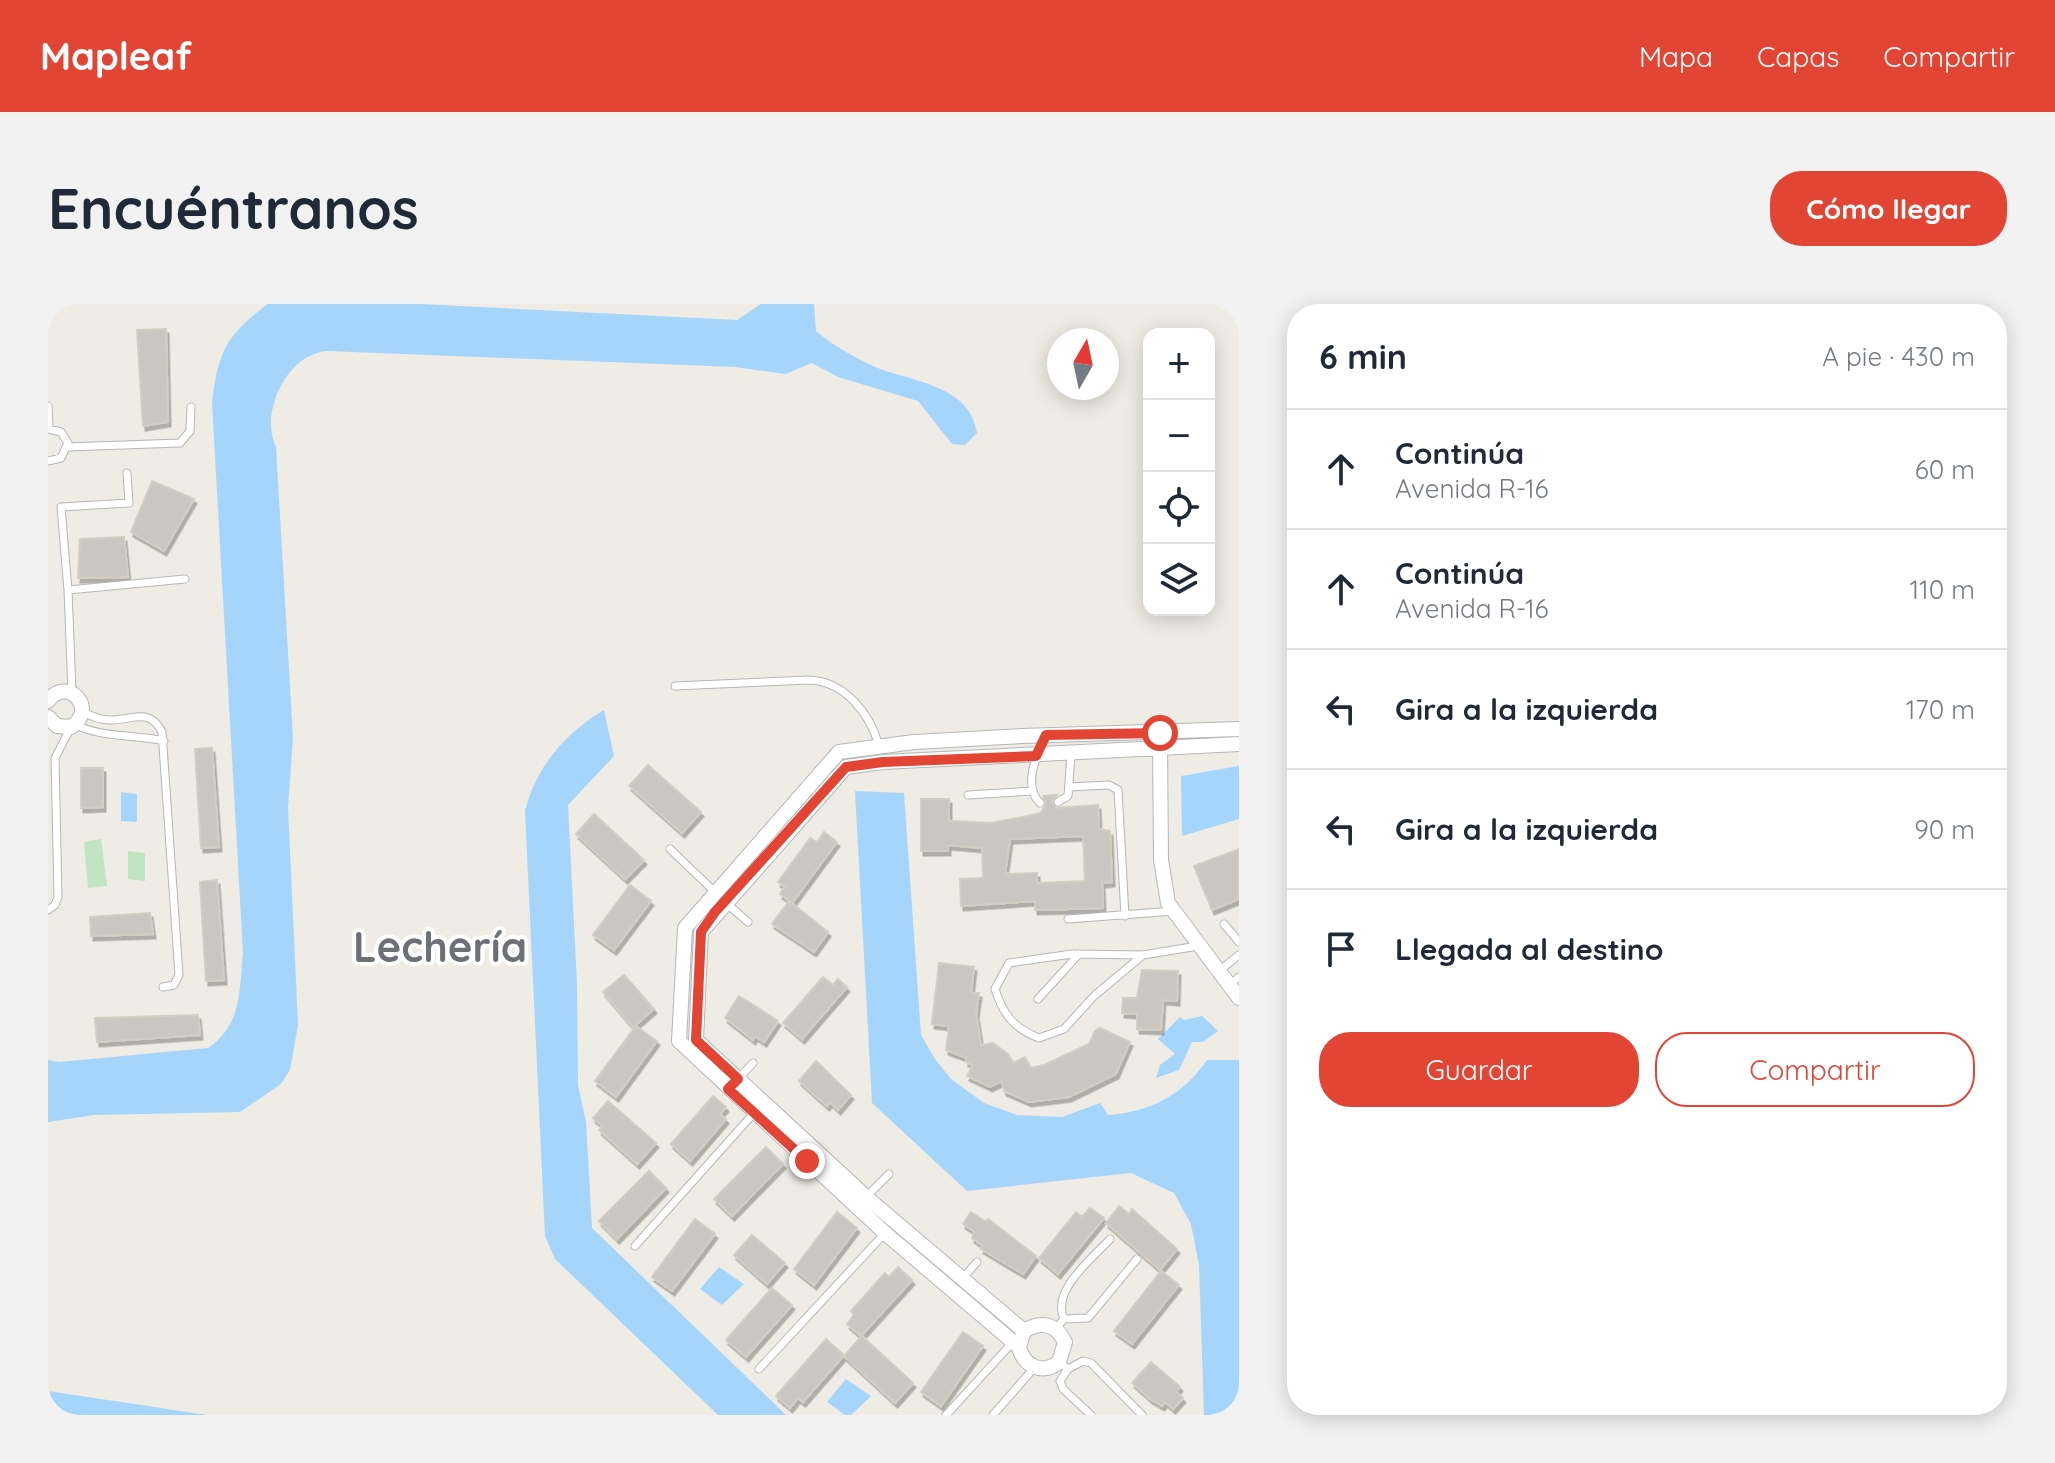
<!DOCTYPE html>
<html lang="es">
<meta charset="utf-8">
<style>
:root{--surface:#fff;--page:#f2f2f3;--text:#1f2937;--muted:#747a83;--line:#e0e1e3;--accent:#e34535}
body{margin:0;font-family:Quicksand,sans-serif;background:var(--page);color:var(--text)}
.controls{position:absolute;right:24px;top:24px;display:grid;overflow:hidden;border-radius:16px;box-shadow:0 4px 20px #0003}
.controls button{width:72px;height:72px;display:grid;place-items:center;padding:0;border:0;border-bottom:2px solid var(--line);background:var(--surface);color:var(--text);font:40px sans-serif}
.compass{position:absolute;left:999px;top:24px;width:72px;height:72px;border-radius:50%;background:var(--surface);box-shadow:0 4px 20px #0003;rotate:9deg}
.stop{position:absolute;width:24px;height:24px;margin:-18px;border:6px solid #e34535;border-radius:50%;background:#fff}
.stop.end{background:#e34535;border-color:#fff;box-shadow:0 2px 8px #0008}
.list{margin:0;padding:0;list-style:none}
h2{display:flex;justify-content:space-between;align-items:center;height:104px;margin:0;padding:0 32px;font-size:34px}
h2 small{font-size:26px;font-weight:400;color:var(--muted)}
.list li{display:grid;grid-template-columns:52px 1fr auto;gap:24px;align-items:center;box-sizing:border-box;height:120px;padding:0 32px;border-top:2px solid var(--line)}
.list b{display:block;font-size:30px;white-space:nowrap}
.list p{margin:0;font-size:26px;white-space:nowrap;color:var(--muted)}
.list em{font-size:26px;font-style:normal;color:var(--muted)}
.actions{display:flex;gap:16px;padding:24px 32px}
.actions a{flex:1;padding:18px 0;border:2px solid var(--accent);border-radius:32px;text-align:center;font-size:28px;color:var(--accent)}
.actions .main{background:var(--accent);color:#fff}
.icon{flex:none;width:44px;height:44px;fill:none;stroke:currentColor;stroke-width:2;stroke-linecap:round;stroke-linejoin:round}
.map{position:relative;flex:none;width:1191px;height:1111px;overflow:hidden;border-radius:32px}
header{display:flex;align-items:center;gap:48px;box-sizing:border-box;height:112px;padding:0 40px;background:var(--accent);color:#fff}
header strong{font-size:38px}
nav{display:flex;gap:44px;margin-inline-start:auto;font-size:28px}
.intro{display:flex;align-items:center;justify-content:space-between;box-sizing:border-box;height:192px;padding:0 48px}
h1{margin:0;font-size:56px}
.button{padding:20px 36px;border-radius:32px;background:var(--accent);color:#fff;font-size:28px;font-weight:700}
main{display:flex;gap:48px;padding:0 48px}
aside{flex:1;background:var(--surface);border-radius:32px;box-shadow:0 4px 20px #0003}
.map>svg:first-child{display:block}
</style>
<header>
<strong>Mapleaf</strong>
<nav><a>Mapa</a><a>Capas</a><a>Compartir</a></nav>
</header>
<div class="intro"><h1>Encuéntranos</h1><a class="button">Cómo llegar</a></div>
<main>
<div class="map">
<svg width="1191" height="1111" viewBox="0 0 1191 1111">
<defs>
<filter id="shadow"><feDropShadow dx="2.5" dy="4.5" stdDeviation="0" flood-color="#0004"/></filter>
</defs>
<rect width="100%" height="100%" fill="#eeece4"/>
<path fill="#c1e5c2" d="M53,535L59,582L40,584L36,538Z
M80,547L97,549V577L80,575Z"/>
<path fill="#a6d5fc" d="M220,0H371L689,16L713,0H766L768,27C787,43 815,59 838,67C872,78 923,85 929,129L917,141L904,140L870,97L790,73L764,59L737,70L687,63L304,48C294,48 281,46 272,48C236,57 212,110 228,143L245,434L240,503L250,721L242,766L233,780L192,808L46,811L0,818V756L11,758L160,744C194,721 191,688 195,649L164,99C170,48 178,31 220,0Z
M556,406L566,452L520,501L529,679L530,781L538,818L544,924L738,1111H670L507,955L497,932L477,507C488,463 517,429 556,406Z
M1191,462V515L1134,532L1133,472Z
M807,487L856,489L873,731L887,755L903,775L936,799L969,811L1014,813L1052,799L1060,811C1102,808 1135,791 1159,756H1191V1111H1156L1151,961L1143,920L1126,889L1083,869L919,887L824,799Z
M73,488L89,490V518L73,517Z
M1154,712L1170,727L1155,738H1144L1131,766L1108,774L1112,761L1127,750L1110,735L1132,713L1136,716Z
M671,963L696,980L674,1001L652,985Z
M798,1075L823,1092L803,1111H797L779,1098Z
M0,1087L159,1111H0Z"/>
<path fill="#cac6c1" stroke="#d2cec2" stroke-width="2" fill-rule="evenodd" filter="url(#shadow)" d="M118,25L120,118L95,122L89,26Z
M104,177L146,195L116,247L83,228Z
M76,233L80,273L30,274L32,235Z
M164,444L171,543L153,544L147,445Z
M600,461L653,508L634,529L581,482Z
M33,464H55V503L33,504Z
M1009,491L1004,497L1008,504L1050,501L1051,525L1062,527L1064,578L1054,579L1055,604L987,606V597L913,602L912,575L935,574L934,544L900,541V547H873V495H901V517L944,519L993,509L998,499L995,492ZM1035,532L1037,577L989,579V569L957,570L962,535Z
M546,510L596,556L577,575L528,530Z
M776,528L789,538L744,599L732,590L737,583L730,578L762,534L769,538Z
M1191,545V595L1164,606L1146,562Z
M169,576L176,676L158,677L152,578Z
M582,581L603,597L566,646L545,631Z
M741,597L780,628L766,648L724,620Z
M102,609L105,630L43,632L42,613Z
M891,659L926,663L923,689H931L928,710L933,741L945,739L960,750L965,759L977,753L982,764L996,761L1041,740L1047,727L1052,724L1082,738L1068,770L1021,793L981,798L956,787L954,777L942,783L919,772L925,761L918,758L919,754L898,746L901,722L884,720Z
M1094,666L1130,667L1129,697L1115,696L1113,726L1089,725V710L1074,709L1075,694H1089Z
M576,671L606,705L585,723L555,688Z
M775,673L785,681L790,675L799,683L754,735L735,719Z
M691,692L730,717L716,738L707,732L705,736L677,714Z
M150,711L152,731L49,738L47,714Z
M588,722L609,737L568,793L547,777Z
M768,757L803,791L790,806L782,798L779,802L751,777Z
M665,792L678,803L672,810L678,815L642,857L623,840Z
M560,797L608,839L589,860L551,826L555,822L545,814Z
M718,843L735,860L684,912L666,895Z
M601,867L618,884L569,935L551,917Z
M1071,902L1081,910L1084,905L1129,945L1112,966L1058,919Z
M1042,904L1056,914L1010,970L991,954L1028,908L1034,913Z
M789,908L809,924L766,981L746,965Z
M923,908L938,918L940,915L988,952L975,970L933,945L935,942L924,934L927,928L915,920Z
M647,915L667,930L624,987L604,973Z
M704,931L737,959L719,980L686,951Z
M850,963L864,976L813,1032L799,1020L806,1011L803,1007L837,969L841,973Z
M1113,967L1131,981L1084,1040L1066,1027Z
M724,984L744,1001L698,1053L678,1036Z
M915,1028L935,1042L893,1102L873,1088Z
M814,1032L865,1079L847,1099L796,1052Z
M778,1035L796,1051L755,1098L750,1094L742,1104L728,1092Z
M1103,1058L1132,1083L1128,1088L1135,1094L1125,1105L1117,1098L1114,1102L1102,1095L1084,1079Z"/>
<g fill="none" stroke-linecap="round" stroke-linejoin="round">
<g stroke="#b4b6ba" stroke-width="9">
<path id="lane" d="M0,102L1,124
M0,125L13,128L20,139L13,154L0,157
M19,143L132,139L142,127L143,103
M20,286L13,203L81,199L79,169
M627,382L761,376C796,377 822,409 831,442
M24,388L20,286L137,275
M35,408C43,412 52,416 61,416C83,417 101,402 114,428L131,671L126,681L115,683
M28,420C46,433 91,431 116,437
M1021,483L1061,481L1070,486L1077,612
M920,491L985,487
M1010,498L1020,492L1023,450
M992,499C974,482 989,450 998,431
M622,545L669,590
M678,599L700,618
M0,606L7,601L10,593L7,454L22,425
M1020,615L1126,607
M1176,620L1191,638
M1095,651L1046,692L1016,725L991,734C965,724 955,710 947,685L961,659L1024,650L1095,651L1150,642
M1171,667L1191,651
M1181,681L1191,673
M990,695L1031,650
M690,775L705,759
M817,894L841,870
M587,942L706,809
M915,974L929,958
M1016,1015C1003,986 1044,955 1062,935
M1008,1024L1016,1015L1040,1014L1089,955
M1011,1058L1020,1065L1035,1057L1043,1059L1094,1111
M711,1065L837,929
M1020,1065L1012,1077L1015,1085L1043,1111
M898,1111L965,1038
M945,1111L986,1064"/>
</g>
<g stroke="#b4b6ba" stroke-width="16">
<path id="street" d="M0,397C19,371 51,405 23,423L9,422L0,413
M1112,438L1113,556L1120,599L1191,694
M791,448L637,624L631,737L837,929L971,1043C976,1063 995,1071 1011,1058L1017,1038C1008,1020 994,1016 976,1027L971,1043
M791,448L866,438L974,432L1191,425
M798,463L653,628L648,736L818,893L976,1027
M798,463L835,458L1191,440"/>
</g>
<use href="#lane" stroke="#fff" stroke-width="7"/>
<use href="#street" stroke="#fff" stroke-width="14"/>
</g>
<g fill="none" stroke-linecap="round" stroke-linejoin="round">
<path stroke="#e34535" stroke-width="10" d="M759,857L680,785L690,775L648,736L653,628L667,608L798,463L835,458L988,452L998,431L1112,429"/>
</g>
<g text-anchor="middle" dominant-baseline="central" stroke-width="8" stroke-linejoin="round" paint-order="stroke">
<g font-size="42" font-weight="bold" fill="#6d7176" stroke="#fff">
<text x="392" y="642">Lechería</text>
</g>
</g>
</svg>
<div class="controls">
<button>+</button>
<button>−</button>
<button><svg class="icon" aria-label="locate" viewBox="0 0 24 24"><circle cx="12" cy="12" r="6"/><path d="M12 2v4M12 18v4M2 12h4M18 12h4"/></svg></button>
<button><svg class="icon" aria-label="layers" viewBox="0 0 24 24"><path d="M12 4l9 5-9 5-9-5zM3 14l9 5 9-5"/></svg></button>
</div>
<svg class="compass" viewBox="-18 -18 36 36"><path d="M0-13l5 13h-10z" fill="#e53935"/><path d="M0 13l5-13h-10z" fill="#747a83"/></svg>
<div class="stop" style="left:1112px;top:429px"></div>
<div class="stop end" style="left:759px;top:857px"></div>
</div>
<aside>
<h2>6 min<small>A pie · 430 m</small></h2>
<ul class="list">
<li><svg class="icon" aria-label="ahead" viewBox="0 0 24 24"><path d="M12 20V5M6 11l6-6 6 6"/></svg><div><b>Continúa</b><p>Avenida R-16</p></div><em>60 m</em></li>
<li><svg class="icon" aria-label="ahead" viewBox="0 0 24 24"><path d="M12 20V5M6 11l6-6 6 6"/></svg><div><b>Continúa</b><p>Avenida R-16</p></div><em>110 m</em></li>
<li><svg class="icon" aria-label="left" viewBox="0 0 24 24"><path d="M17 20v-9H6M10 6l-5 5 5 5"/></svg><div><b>Gira a la izquierda</b></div><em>170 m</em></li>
<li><svg class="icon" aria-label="left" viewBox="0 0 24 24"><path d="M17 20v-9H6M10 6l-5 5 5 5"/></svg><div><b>Gira a la izquierda</b></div><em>90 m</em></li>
<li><svg class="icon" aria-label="arrive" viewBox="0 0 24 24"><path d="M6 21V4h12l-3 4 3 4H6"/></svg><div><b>Llegada al destino</b></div></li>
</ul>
<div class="actions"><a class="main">Guardar</a><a>Compartir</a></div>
</aside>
</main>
